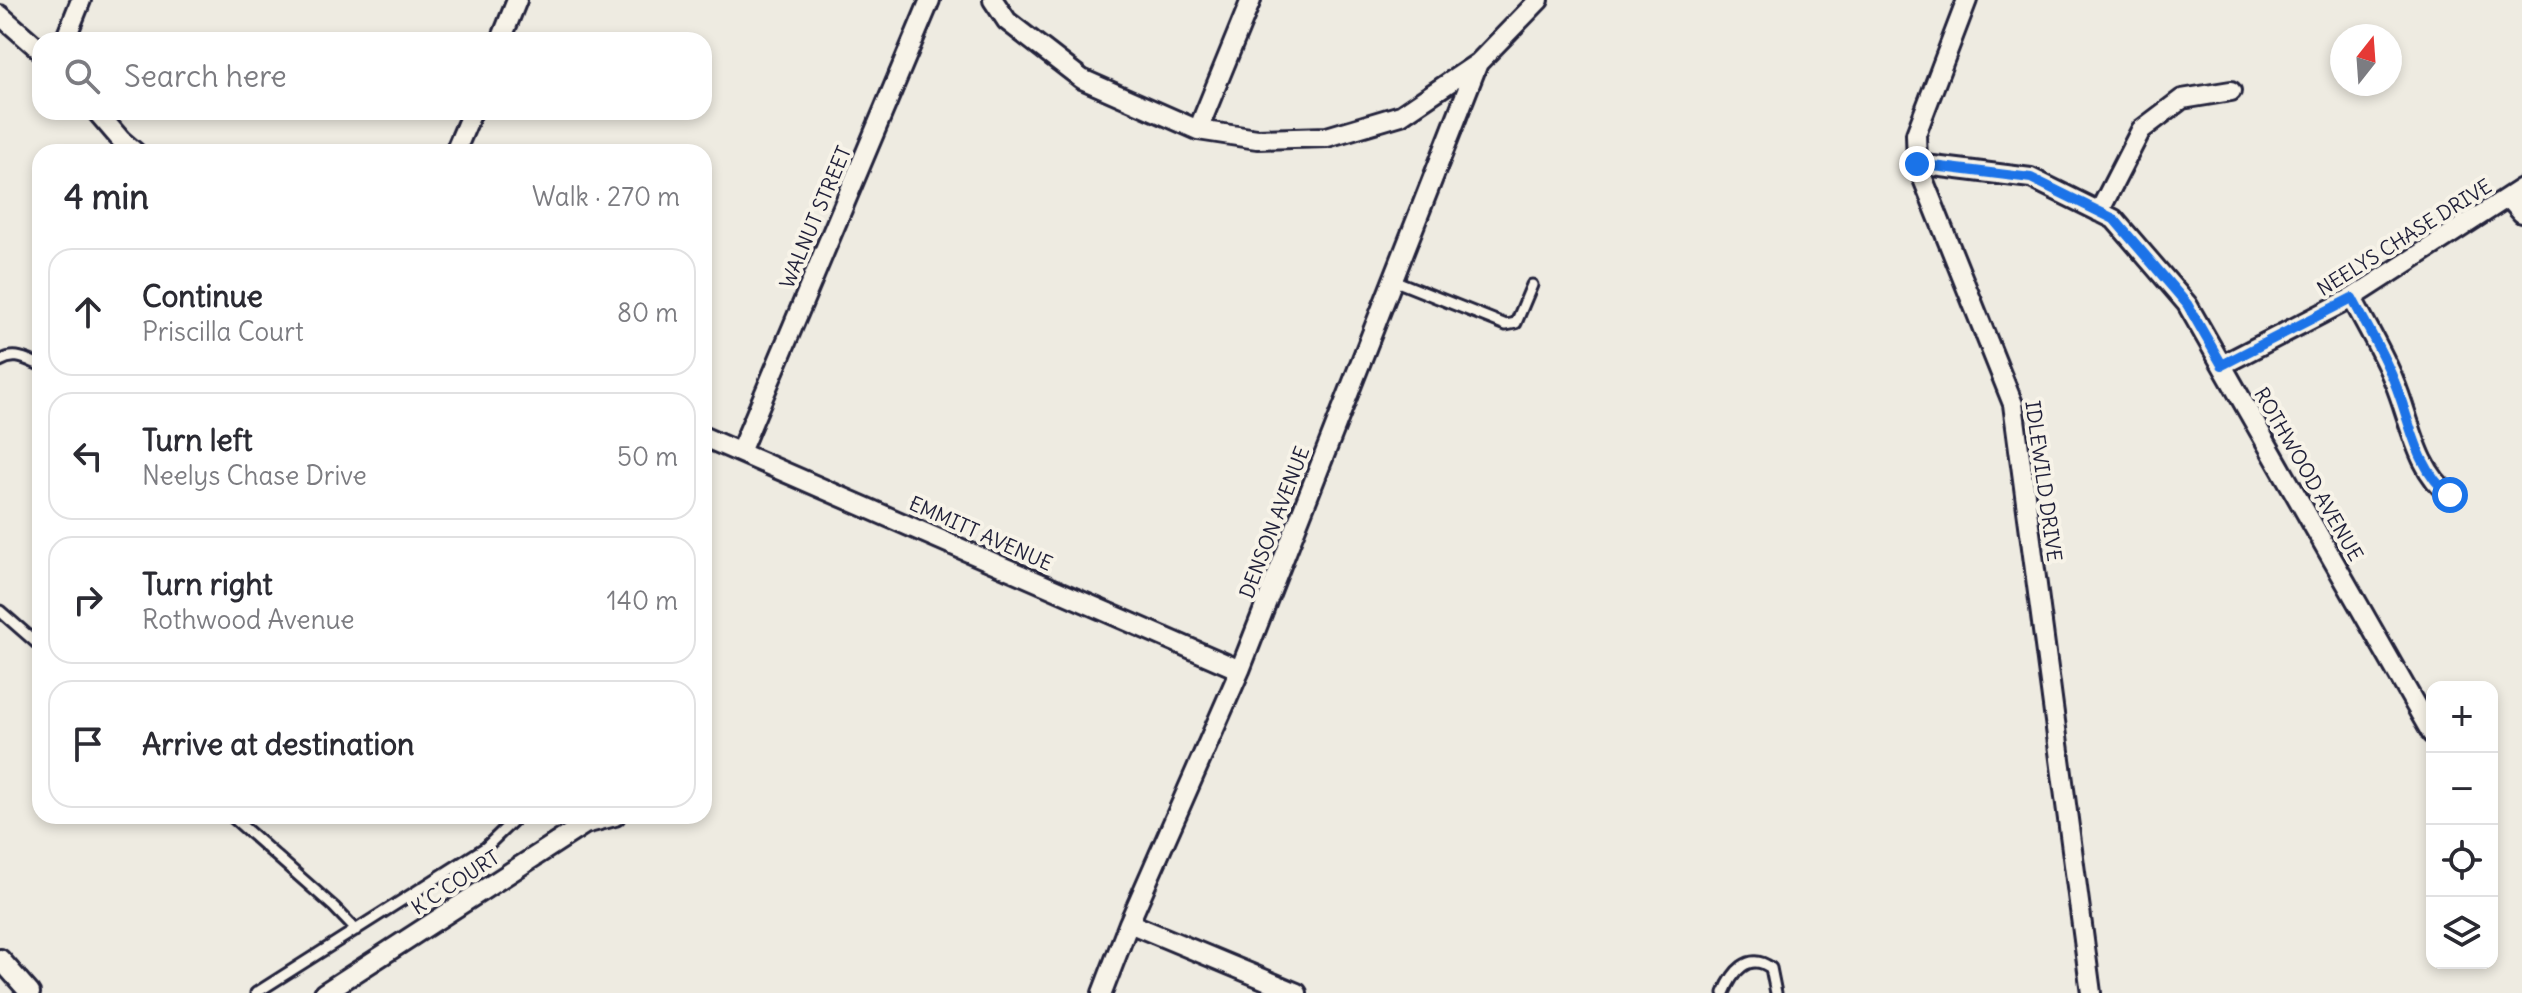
<!DOCTYPE html>
<meta charset="utf-8">
<style>
:root{--surface:#fff;--page:#f7f7f7;--text:#2b2b33;--muted:#7c7c81;--line:#e1e1e2}
body{margin:0;font-family:Delius,sans-serif;background:var(--page);color:var(--text)}
.controls{position:absolute;right:24px;bottom:24px;display:grid;overflow:hidden;border-radius:16px;box-shadow:0 4px 12px #0003}
.controls button{width:72px;height:72px;display:grid;place-items:center;padding:0;border:0;border-bottom:2px solid var(--line);background:var(--surface);color:var(--text);font:40px sans-serif}
.compass{position:absolute;left:2330px;top:24px;width:72px;height:72px;border-radius:50%;background:var(--surface);box-shadow:0 4px 12px #0003;rotate:17deg}
.stop{position:absolute;width:24px;height:24px;margin:-18px;border:6px solid #1a73e8;border-radius:50%;background:#fff}
.stop.end{background:#1a73e8;border-color:#fff;box-shadow:0 2px 8px #0008}
.list{margin:0;padding:0;list-style:none}
h2{display:flex;justify-content:space-between;align-items:center;height:104px;margin:0;padding:0 32px;font-size:34px}
h2 small{font-size:26px;font-weight:400;color:var(--muted)}
.list li{display:grid;grid-template-columns:52px 1fr auto;gap:24px;align-items:center;box-sizing:border-box;height:128px;margin:0 16px 16px;padding:0 16px;border:2px solid var(--line);border-radius:24px}
.list b{display:block;font-size:30px;white-space:nowrap}
.list p{margin:0;font-size:26px;white-space:nowrap;color:var(--muted)}
.list em{font-size:26px;font-style:normal;color:var(--muted)}
.icon{flex:none;width:44px;height:44px;fill:none;stroke:currentColor;stroke-width:2;stroke-linecap:round;stroke-linejoin:round}
.map{position:relative;flex:none;width:2522px;height:993px;overflow:hidden}
.search{position:absolute;background:var(--surface);box-shadow:0 4px 12px #0003;left:32px;top:32px;width:680px;height:88px;display:flex;align-items:center;gap:20px;box-sizing:border-box;padding:0 28px;border-radius:24px;color:var(--muted);font-size:30px}
.panel{position:absolute;background:var(--surface);box-shadow:0 4px 12px #0003;left:32px;top:144px;width:680px;height:680px;border-radius:24px}
.map>svg:first-child{display:block}
</style>
<div class="map">
<svg width="2522" height="993" viewBox="0 0 2522 993">
<rect width="100%" height="100%" fill="#eeebe1"/>
<filter id="ink" filterUnits="userSpaceOnUse"><feTurbulence type="fractalNoise" baseFrequency=".0125" numOctaves="2"/><feDisplacementMap in="SourceGraphic" scale="16" xChannelSelector="R" yChannelSelector="G"/><feConvolveMatrix kernelMatrix="1 2 1 2 8 2 1 2 1" color-interpolation-filters="sRGB"/></filter>
<g filter="url(#ink)">
<g fill="none" stroke-linecap="round" stroke-linejoin="round">
<g stroke="#22223b" stroke-width="15">
<path id="lane" d="M1393,280L1506,325L1516,323L1532,285
M0,361C15,352 25,359 40,365
M0,611L40,646
M231,816L334,907L356,930
M256,993L486,847L518,816
M1724,993C1732,973 1748,951 1771,968L1776,993"/>
</g>
<g stroke="#22223b" stroke-width="24">
<path id="street" d="M993,0L1007,21L1082,79L1198,130L1257,139L1327,137L1401,115L1478,63L1539,0
M1967,0L1916,134L1917,164L2013,404L2091,993
M0,15L40,50
M65,40L81,0
M501,40L517,0
M97,112L121,140L135,152
M1198,130L1251,0
M455,152L472,112
M1917,164L2031,178L2114,219L2187,304L2432,734
M2508,197L2522,213
M2099,212L2141,130L2182,99L2231,91
M2352,298C2366,325 2383,353 2394,381C2410,418 2416,470 2450,495
M2222,365L2352,298L2522,188
M704,437L1240,670
M740,452L930,0
M1129,923L1297,993
M0,959L30,993
M324,993L585,824L615,816
M1102,993L1129,923L1240,670L1478,63"/>
</g>
<use href="#lane" stroke="#f7f3e8" stroke-width="9"/>
<use href="#street" stroke="#f7f3e8" stroke-width="18"/>
</g>
</g>
<g fill="none" stroke-linecap="round" stroke-linejoin="round" filter="url(#ink)">
<path stroke="#1a73e8" stroke-width="10" d="M1917,164L2031,178L2114,219L2187,304L2222,365L2352,298C2366,325 2383,353 2394,381C2410,418 2416,470 2450,495"/>
</g>
<g text-anchor="middle" dominant-baseline="central" stroke-width="8" stroke-linejoin="round" paint-order="stroke">
<g font-size="20" fill="#22223b" stroke="#f7f3e8">
<text transform="translate(815 217) rotate(-67)">WALNUT STREET</text>
<text transform="translate(2404 237) rotate(-32)">NEELYS CHASE DRIVE</text>
<text transform="translate(2309 474) rotate(60)">ROTHWOOD AVENUE</text>
<text transform="translate(2044 481) rotate(82)">IDLEWILD DRIVE</text>
<text transform="translate(1274 522) rotate(-69)">DENSON AVENUE</text>
<text transform="translate(981 533) rotate(24)">EMMITT AVENUE</text>
<text transform="translate(455 882) rotate(-33)">K C COURT</text>
</g>
</g>
</svg>
<div class="controls">
<button>+</button>
<button>−</button>
<button><svg class="icon" aria-label="locate" viewBox="0 0 24 24"><circle cx="12" cy="12" r="6"/><path d="M12 2v4M12 18v4M2 12h4M18 12h4"/></svg></button>
<button><svg class="icon" aria-label="layers" viewBox="0 0 24 24"><path d="M12 4l9 5-9 5-9-5zM3 14l9 5 9-5"/></svg></button>
</div>
<svg class="compass" viewBox="-18 -18 36 36"><path d="M0-13l5 13h-10z" fill="#e53935"/><path d="M0 13l5-13h-10z" fill="#7c7c81"/></svg>
<div class="stop" style="left:2450px;top:495px"></div>
<div class="stop end" style="left:1917px;top:164px"></div>
<div class="search"><svg class="icon" aria-label="search" viewBox="0 0 24 24"><circle cx="10" cy="10" r="6"/><path d="M15 15l6 6"/></svg>Search here</div>
<section class="panel">
<h2>4 min<small>Walk · 270 m</small></h2>
<ul class="list">
<li><svg class="icon" aria-label="ahead" viewBox="0 0 24 24"><path d="M12 20V5M6 11l6-6 6 6"/></svg><div><b>Continue</b><p>Priscilla Court</p></div><em>80 m</em></li>
<li><svg class="icon" aria-label="left" viewBox="0 0 24 24"><path d="M17 20v-9H6M10 6l-5 5 5 5"/></svg><div><b>Turn left</b><p>Neelys Chase Drive</p></div><em>50 m</em></li>
<li><svg class="icon" aria-label="right" viewBox="0 0 24 24"><path d="M7 20v-9h11M14 6l5 5-5 5"/></svg><div><b>Turn right</b><p>Rothwood Avenue</p></div><em>140 m</em></li>
<li><svg class="icon" aria-label="arrive" viewBox="0 0 24 24"><path d="M6 21V4h12l-3 4 3 4H6"/></svg><div><b>Arrive at destination</b></div></li>
</ul>
</section>
</div>
